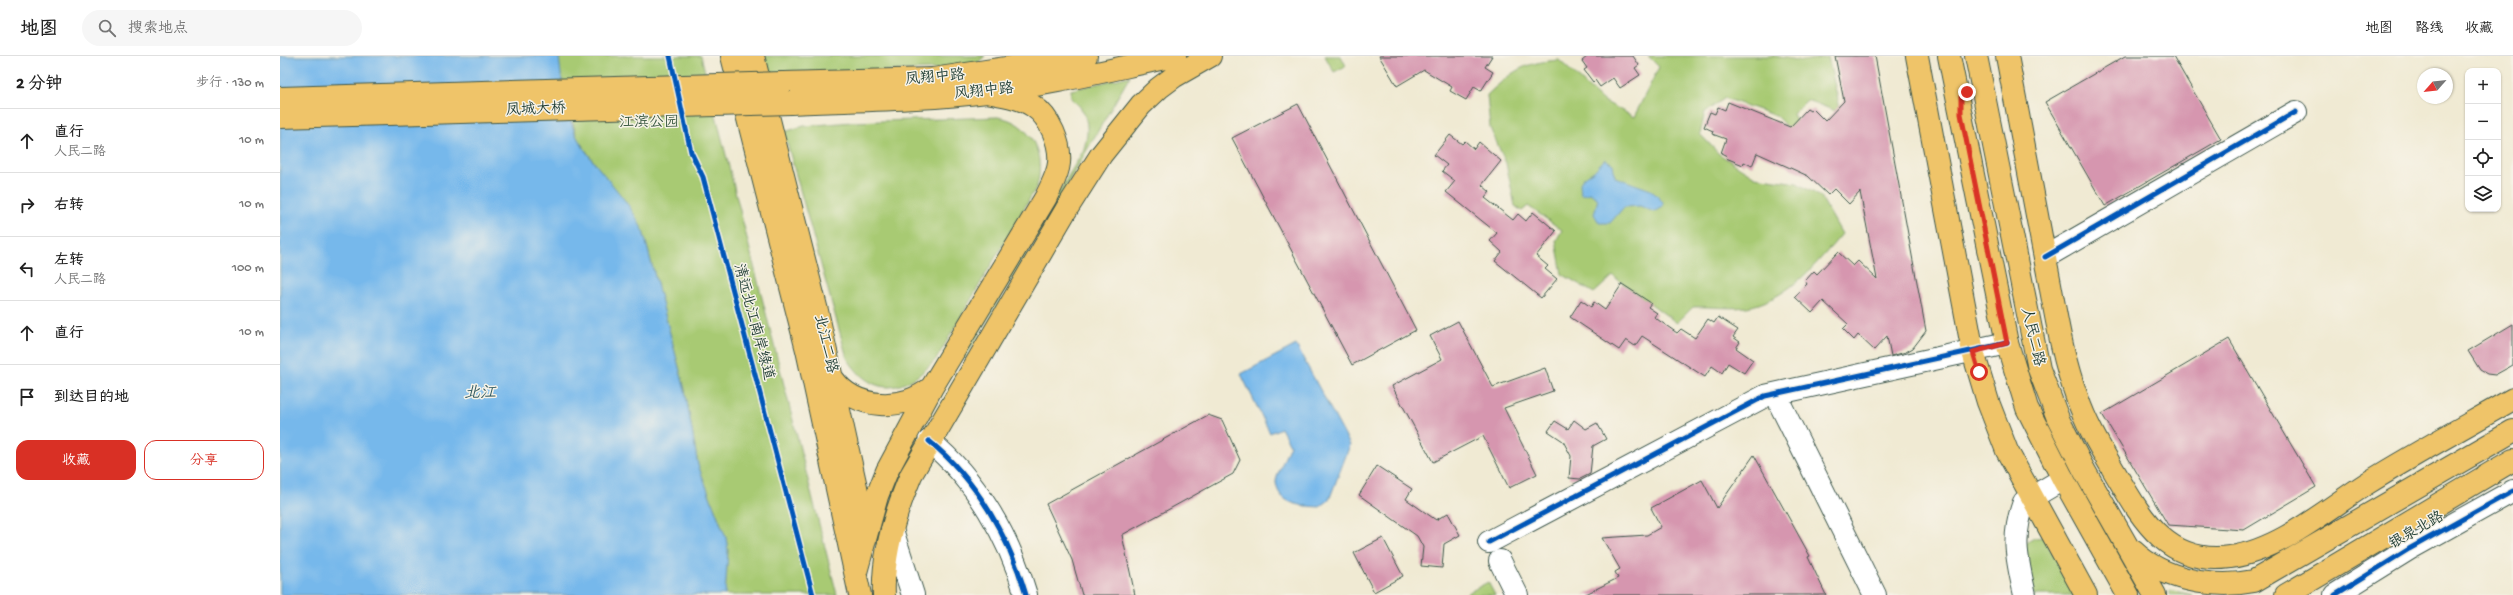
<!DOCTYPE html>
<html lang="zh">
<meta charset="utf-8">
<style>
:root{--surface:#fff;--page:#f6f6f6;--text:#222;--muted:#767676;--line:#e0e0e0;--accent:#d93025}
body{margin:0;font-family:"Gochi Hand","LXGW WenKai TC",sans-serif;background:var(--page);color:var(--text)}
.controls{position:absolute;right:12px;top:12px;display:grid;overflow:hidden;border-radius:8px;box-shadow:0 1px 3px #0004}
.controls button{width:36px;height:36px;display:grid;place-items:center;padding:0;border:0;border-bottom:1px solid var(--line);background:var(--surface);color:var(--text);font:20px sans-serif}
.compass{position:absolute;left:2137px;top:12px;width:36px;height:36px;border-radius:50%;background:var(--surface);box-shadow:0 1px 3px #0004;rotate:243deg}
.stop{position:absolute;width:12px;height:12px;margin:-9px;border:3px solid #d93025;border-radius:50%;background:#fff}
.stop.end{background:#d93025;border-color:#fff;box-shadow:0 1px 4px #0008}
.list{margin:0;padding:0;list-style:none}
h2{display:flex;justify-content:space-between;align-items:center;height:52px;margin:0;padding:0 16px;font-size:17px}
h2 small{font-size:13px;font-weight:400;color:var(--muted)}
.list li{display:grid;grid-template-columns:26px 1fr auto;gap:12px;align-items:center;box-sizing:border-box;height:64px;padding:0 16px;border-top:1px solid var(--line)}
.list b{display:block;font-size:15px;white-space:nowrap}
.list p{margin:0;font-size:13px;white-space:nowrap;color:var(--muted)}
.list em{font-size:13px;font-style:normal;color:var(--muted)}
.actions{display:flex;gap:8px;padding:12px 16px}
.actions a{flex:1;padding:9px 0;border:1px solid var(--accent);border-radius:12px;text-align:center;font-size:14px;color:var(--accent)}
.actions .main{background:var(--accent);color:#fff}
.icon{flex:none;width:22px;height:22px;fill:none;stroke:currentColor;stroke-width:2;stroke-linecap:round;stroke-linejoin:round}
.map{position:relative;flex:none;width:2233px;height:539px;overflow:hidden}
header{display:flex;align-items:center;gap:24px;box-sizing:border-box;height:56px;padding:0 20px;background:var(--surface);border-bottom:1px solid var(--line)}
header strong{font-size:19px}
nav{display:flex;gap:22px;margin-inline-start:auto;font-size:14px}
.search{width:280px;height:36px;background:var(--page);display:flex;align-items:center;gap:10px;box-sizing:border-box;padding:0 14px;border-radius:22px;color:var(--muted);font-size:15px}
main{display:flex}
aside{flex:1;background:var(--surface)}
.map>svg:first-child{display:block}
</style>
<header>
<strong>地图</strong>
<div class="search"><svg class="icon" aria-label="search" viewBox="0 0 24 24"><circle cx="10" cy="10" r="6"/><path d="M15 15l6 6"/></svg>搜索地点</div>
<nav><a>地图</a><a>路线</a><a>收藏</a></nav>
</header>
<main>
<aside>
<h2>2 分钟<small>步行 · 130 m</small></h2>
<ul class="list">
<li><svg class="icon" aria-label="ahead" viewBox="0 0 24 24"><path d="M12 20V5M6 11l6-6 6 6"/></svg><div><b>直行</b><p>人民二路</p></div><em>10 m</em></li>
<li><svg class="icon" aria-label="right" viewBox="0 0 24 24"><path d="M7 20v-9h11M14 6l5 5-5 5"/></svg><div><b>右转</b></div><em>10 m</em></li>
<li><svg class="icon" aria-label="left" viewBox="0 0 24 24"><path d="M17 20v-9H6M10 6l-5 5 5 5"/></svg><div><b>左转</b><p>人民二路</p></div><em>100 m</em></li>
<li><svg class="icon" aria-label="ahead" viewBox="0 0 24 24"><path d="M12 20V5M6 11l6-6 6 6"/></svg><div><b>直行</b></div><em>10 m</em></li>
<li><svg class="icon" aria-label="arrive" viewBox="0 0 24 24"><path d="M6 21V4h12l-3 4 3 4H6"/></svg><div><b>到达目的地</b></div></li>
</ul>
<div class="actions"><a class="main">收藏</a><a>分享</a></div>
</aside>
<div class="map">
<svg width="2233" height="539" viewBox="0 0 2233 539">
<rect width="100%" height="100%" fill="#f7f3e8"/>
<filter id="ink" filterUnits="userSpaceOnUse"><feTurbulence type="fractalNoise" baseFrequency=".025" numOctaves="2"/><feDisplacementMap in="SourceGraphic" scale="8" xChannelSelector="R" yChannelSelector="G"/><feConvolveMatrix kernelMatrix="1 2 1 2 8 2 1 2 1" color-interpolation-filters="sRGB"/></filter>
<filter id="wash" filterUnits="userSpaceOnUse"><feTurbulence type="fractalNoise" baseFrequency=".012" numOctaves="4" result="noise"/><feDisplacementMap in="SourceGraphic" scale="16" xChannelSelector="R" yChannelSelector="G"/><feGaussianBlur stdDeviation="0.9" result="paint"/><feColorMatrix in="noise" values="0 0 0 0 0 0 0 0 0 0 0 0 0 0 0 0 0 1.4 0 .05"/><feComposite in="paint" operator="in"/></filter>
<g filter="url(#wash)">
<rect width="100%" height="100%" fill="#f0ead3"/>
<path fill="#a8ca73" stroke="#648454" d="M279,0H421L557,539H445L448,495L446,482L418,409L405,334L363,175L297,82L280,17Z
M481,0H705L696,8L683,12L486,19Z
M1045,0H1061L1066,10L1054,16Z
M1368,0H1493L1523,5L1548,1L1561,57L1527,44L1513,58L1520,73L1510,74L1496,60L1445,42L1425,56L1420,78L1439,98L1475,121L1517,127L1541,141L1562,178C1537,207 1511,240 1472,250C1456,254 1430,250 1413,251L1397,267L1333,220L1314,237L1282,218L1276,185L1282,174L1248,150L1242,155L1235,150L1226,107L1210,72L1207,39C1234,14 1242,7 1279,4L1322,44L1354,61L1379,11Z
M850,20L686,302L683,303L682,301L803,95C808,81 810,65 800,51C798,48 794,46 791,42V34Z
M718,61C751,66 766,99 757,130L657,302C627,336 594,345 567,302L504,76L524,70L572,66Z
M1763,481L1799,539H1754L1745,488L1754,482Z
M1208,526L1215,539H1184Z
M1890,534L1912,539H1890Z"/>
<path fill="#76b8eb" stroke="#4a7a90" d="M0,0H279C281,23 287,63 298,83C317,116 348,140 363,175L405,334L418,409L446,482L448,494L445,539H0Z
M1325,103L1333,108L1335,121L1371,134L1383,146V150L1374,156L1360,150L1344,151L1330,167H1319L1314,158L1318,143L1310,137L1301,139L1300,127L1303,122L1314,115Z
M1016,289L1070,389L1049,444L1040,451C1022,450 998,449 996,426C996,420 1007,397 1010,389L1001,372L990,377L961,318Z"/>
<g id="blocks">
<path fill="#d696af" d="M1099,0H1212L1205,11L1213,16L1201,35L1194,31L1186,44L1170,35L1172,31L1144,14L1117,30Z
M1308,0H1353L1359,9L1355,12L1360,19L1340,32L1333,22L1320,31L1315,24L1313,26L1304,14L1307,12L1302,5Z
M1555,0H1595L1646,275L1633,292L1626,296L1611,300L1607,280L1594,294L1578,279L1574,284L1563,273L1568,268L1543,245L1532,257L1515,241L1527,228L1525,225L1534,215L1537,218L1558,196L1573,210L1578,205L1597,223L1580,136L1569,148L1554,133L1548,139L1528,120L1477,97L1472,110L1464,106L1463,109L1446,102L1447,100L1441,97L1446,83L1432,78L1433,75L1424,71L1430,56L1435,58L1438,51L1445,54L1448,46L1510,71L1527,53L1530,55L1533,53L1545,65L1564,45Z
M1845,0H1893L1941,83L1825,150L1765,46Z
M1018,48L1136,274L1072,309L952,82Z
M1170,79L1182,88L1185,85L1194,93L1199,86L1221,105L1202,129L1210,136L1205,142L1233,164L1238,158L1246,165L1253,156L1276,175L1256,200L1268,210L1265,213L1277,223L1261,242L1215,205L1222,196L1210,185L1217,177L1166,136L1175,125L1162,115L1167,109L1154,99Z
M1342,228L1371,247L1368,251L1377,257L1374,261L1397,277L1401,273L1415,282L1428,263L1434,267L1438,261L1458,274L1453,281L1460,286L1456,292L1473,304L1464,317L1448,307L1442,317L1432,310L1425,321L1362,280L1355,290L1346,284L1339,294L1290,261L1301,244L1311,251L1314,246L1325,254Z
M1178,265L1213,331L1265,312L1273,335L1224,352L1257,418L1229,432L1203,380L1153,406L1112,330L1162,303L1150,280Z
M2233,268V309L2215,319L2207,318L2200,314L2188,295Z
M1949,283L2036,431L1964,474L1888,469L1822,358Z
M928,359L942,364L960,404L953,418L842,479L855,539H802L792,504L766,448Z
M1294,364L1306,373L1317,367L1326,383L1313,390L1310,418L1300,423L1289,422L1291,400L1283,385L1268,375L1275,365L1288,373Z
M1474,399L1530,500L1528,501L1546,539H1304L1338,522L1335,516L1340,513L1322,482L1367,479L1381,471L1371,452L1422,424L1437,452Z
M1097,410L1132,433L1126,443L1156,464L1168,457L1180,479L1164,488L1162,512L1141,510L1143,491L1137,480L1079,439Z
M1103,482L1123,520L1094,536L1074,497Z"/>
</g>
</g>
<g filter="url(#ink)">
<use href="#blocks" fill-opacity="0" stroke="#3e574c" stroke-width="1"/>
<g fill="none" stroke-linecap="round" stroke-linejoin="round">
<g stroke="#3e574c" stroke-width="24">
<path id="minor" d="M1765,201L2016,56
M1501,350L1595,539
M649,385C696,423 729,481 746,539
M612,474L633,539
M1209,486L1485,340L1727,287
M1220,505L1237,539
M1745,539C1737,503 1731,482 1744,446L1783,423
M2055,539L2129,493L2233,435"/>
</g>
<g stroke="#3e574c" stroke-width="24">
<path id="major" d="M452,0L527,294L580,539
M473,0L537,255L586,476
M1637,0L1693,296L1708,346L1727,395L1806,539
M1669,0L1727,287L1747,352L1783,423L1848,539
M1696,0L1759,313L1779,365L1804,414L1875,539
M1727,0C1740,69 1753,138 1766,207C1775,252 1781,298 1797,341C1806,368 1820,391 1834,415C1861,461 1886,510 1950,501C1998,495 2046,454 2086,428C2134,398 2184,371 2233,343
M503,27L653,23L806,0
M511,47C577,44 642,44 707,36C771,29 832,13 895,0
M553,323C575,354 624,356 652,331
M1853,495C1883,524 1934,533 1974,525L2233,375
M576,516L597,440L607,415L652,331L766,141C771,130 778,119 779,107C781,88 770,61 753,50C740,41 722,39 706,36
M604,539C602,498 615,457 631,419L786,154L821,99L861,49L879,32L895,20L930,0
M2006,539L2233,404"/>
</g>
<use href="#minor" stroke="#fff" stroke-width="22"/>
<use href="#major" stroke="#efc469" stroke-width="22"/>
<g stroke="#3e574c" stroke-width="24" stroke-linecap="butt">
<path id="major-bridge" d="M0,42L503,27
M0,61L511,47"/>
</g>
<use href="#major-bridge" stroke="#efc469" stroke-width="22"/>
<g stroke="#f7f3e8" stroke-width="8">
<path id="cycleway" d="M390,0L411,96L423,121L533,539
M1765,201L2016,56
M649,385C696,423 729,481 746,539
M1209,486L1485,340L1727,287
M2055,539L2129,493L2233,435"/>
</g>
<use href="#cycleway" stroke="#0057b8" stroke-width="5"/>
</g>
</g>
<g fill="none" stroke-linecap="round" stroke-linejoin="round" filter="url(#ink)">
<path stroke="#d93025" stroke-width="5" d="M1687,36L1681,41V58L1727,287L1693,296L1699,316"/>
</g>
<g text-anchor="middle" dominant-baseline="central" stroke-width="3" stroke-linejoin="round" paint-order="stroke">
<g font-size="15" fill="#1f3d34" stroke="#f7f3e8">
<text transform="translate(655 22) rotate(-5)">凤翔中路</text>
<text transform="translate(704 36) rotate(-6)">风翔中路</text>
<text transform="translate(256 54) rotate(-2)">凤城大桥</text>
<text transform="translate(473 266) rotate(75)">清远北江南岸绿道</text>
<text transform="translate(1752 281) rotate(77)">人民二路</text>
<text transform="translate(545 288) rotate(77)">北江二路</text>
<text transform="translate(2137 475) rotate(-30)">银泉北路</text>
</g>
<g font-size="15" fill="#3a5941" stroke="#f7f3e8">
<text x="369" y="67">江滨公园</text>
</g>
<g font-size="16" font-style="italic" fill="#355c62" stroke="#f7f3e8">
<text x="200" y="338">北江</text>
</g>
</g>
</svg>
<div class="controls">
<button>+</button>
<button>−</button>
<button><svg class="icon" aria-label="locate" viewBox="0 0 24 24"><circle cx="12" cy="12" r="6"/><path d="M12 2v4M12 18v4M2 12h4M18 12h4"/></svg></button>
<button><svg class="icon" aria-label="layers" viewBox="0 0 24 24"><path d="M12 4l9 5-9 5-9-5zM3 14l9 5 9-5"/></svg></button>
</div>
<svg class="compass" viewBox="-18 -18 36 36"><path d="M0-13l5 13h-10z" fill="#e53935"/><path d="M0 13l5-13h-10z" fill="#767676"/></svg>
<div class="stop" style="left:1699px;top:316px"></div>
<div class="stop end" style="left:1687px;top:36px"></div>
</div>
</main>
